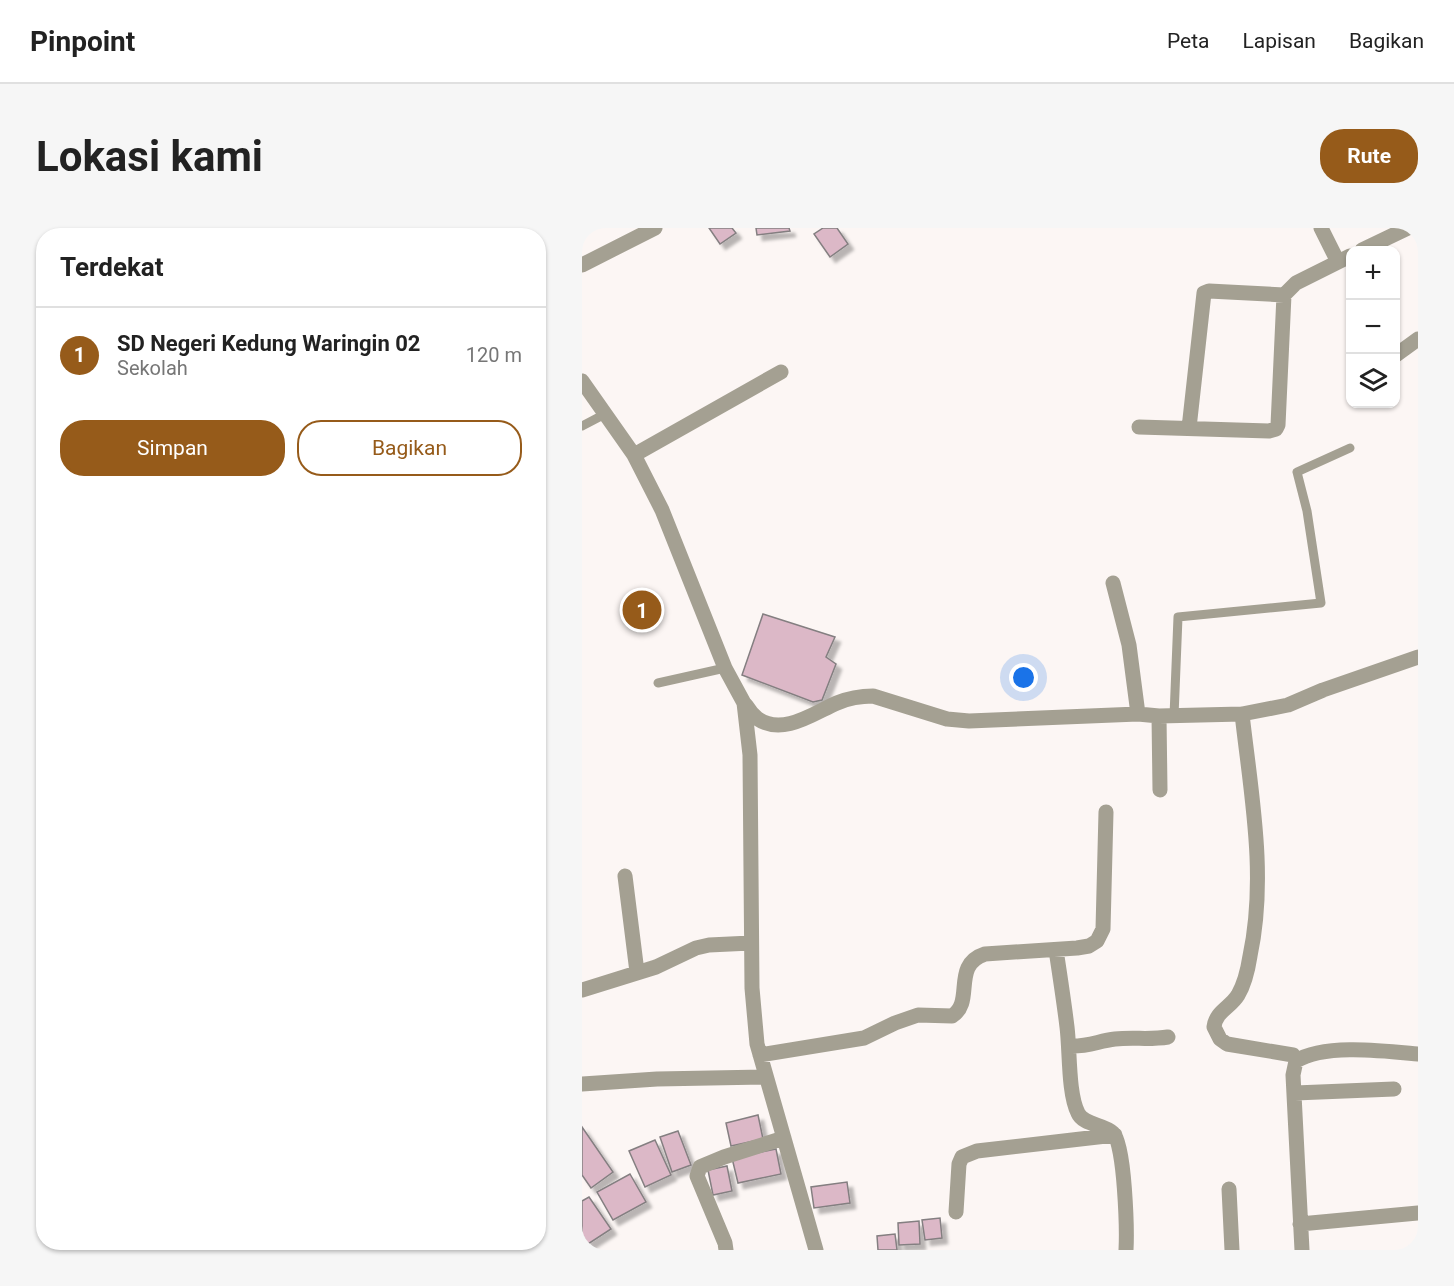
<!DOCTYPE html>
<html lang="id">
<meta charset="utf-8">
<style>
:root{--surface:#fff;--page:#f6f6f6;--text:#222;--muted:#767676;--line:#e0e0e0;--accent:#965b1a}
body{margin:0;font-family:Roboto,sans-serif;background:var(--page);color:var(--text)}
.controls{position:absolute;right:18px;top:18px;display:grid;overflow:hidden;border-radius:12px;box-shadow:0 2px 4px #0004}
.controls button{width:54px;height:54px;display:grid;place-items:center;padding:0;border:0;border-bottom:2px solid var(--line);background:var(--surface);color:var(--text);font:30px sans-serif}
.you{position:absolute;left:442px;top:450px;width:21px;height:21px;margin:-15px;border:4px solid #fff;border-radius:50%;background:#1a73e8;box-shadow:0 0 0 9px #1a73e833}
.badge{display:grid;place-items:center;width:39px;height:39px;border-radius:50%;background:var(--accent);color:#fff;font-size:20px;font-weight:700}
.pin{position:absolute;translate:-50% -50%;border:3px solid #fff;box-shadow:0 2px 6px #0006}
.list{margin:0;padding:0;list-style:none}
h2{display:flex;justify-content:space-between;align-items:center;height:78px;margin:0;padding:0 24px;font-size:26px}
h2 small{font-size:20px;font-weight:400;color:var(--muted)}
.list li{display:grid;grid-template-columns:39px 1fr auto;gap:18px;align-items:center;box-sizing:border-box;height:96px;padding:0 24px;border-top:2px solid var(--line)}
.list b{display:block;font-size:22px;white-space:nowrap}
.list p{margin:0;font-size:20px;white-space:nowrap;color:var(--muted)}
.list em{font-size:20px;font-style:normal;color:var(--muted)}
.actions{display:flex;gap:12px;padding:18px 24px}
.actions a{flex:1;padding:14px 0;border:2px solid var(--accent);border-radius:24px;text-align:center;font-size:21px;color:var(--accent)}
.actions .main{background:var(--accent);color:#fff}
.icon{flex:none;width:33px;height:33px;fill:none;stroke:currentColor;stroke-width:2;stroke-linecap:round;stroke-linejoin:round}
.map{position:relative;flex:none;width:836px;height:1022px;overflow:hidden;border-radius:24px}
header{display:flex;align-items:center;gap:36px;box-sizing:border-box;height:84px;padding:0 30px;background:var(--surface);border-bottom:2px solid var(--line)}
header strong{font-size:28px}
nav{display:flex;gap:33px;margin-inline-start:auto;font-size:21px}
.intro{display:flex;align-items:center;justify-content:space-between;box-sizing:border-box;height:144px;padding:0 36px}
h1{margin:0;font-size:42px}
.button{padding:15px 27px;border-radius:24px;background:var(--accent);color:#fff;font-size:21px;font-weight:700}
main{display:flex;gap:36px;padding:0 36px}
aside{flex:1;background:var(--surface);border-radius:24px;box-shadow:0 2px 4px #0004}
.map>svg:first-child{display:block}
</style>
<header>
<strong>Pinpoint</strong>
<nav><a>Peta</a><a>Lapisan</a><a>Bagikan</a></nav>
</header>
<div class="intro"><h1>Lokasi kami</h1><a class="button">Rute</a></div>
<main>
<aside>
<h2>Terdekat<small></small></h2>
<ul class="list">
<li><span class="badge">1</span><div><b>SD Negeri Kedung Waringin 02</b><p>Sekolah</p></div><em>120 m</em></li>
</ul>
<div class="actions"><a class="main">Simpan</a><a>Bagikan</a></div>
</aside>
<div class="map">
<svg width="836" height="1022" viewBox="0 0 836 1022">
<defs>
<filter id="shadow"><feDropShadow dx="5.5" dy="5.5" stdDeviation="1.5" flood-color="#0004"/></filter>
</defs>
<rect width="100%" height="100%" fill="#fcf6f4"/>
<path fill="#dcb8c7" stroke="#847f81" stroke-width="1.5" filter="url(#shadow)" d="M127,0H150L154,5L138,16Z
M174,0H207L208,3L175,7Z
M241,0H255L266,16L248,29L232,6Z
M181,386L253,409L244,429L254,436L240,472L231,474L160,447Z
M176,887L181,911L149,918L144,895Z
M0,899L31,944L9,960L0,947Z
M96,903L109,937L90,944L78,909Z
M73,912L89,947L63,959L47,923Z
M194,921L199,946L156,955L150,930Z
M145,938L150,963L131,967L126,942Z
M48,946L64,974L31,992L15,964Z
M265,954L268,975L232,980L229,959Z
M7,969L29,1001L6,1016L0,1007V973Z
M358,990L360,1010L343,1012L340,992Z
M337,993L338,1016L317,1017L316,995Z
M313,1006L315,1022H296L295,1008Z"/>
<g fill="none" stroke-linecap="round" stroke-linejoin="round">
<path stroke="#a4a092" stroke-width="9" d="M0,198L23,186
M76,455L143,440
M592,488L596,389L739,375L725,283L715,244L768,220"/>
<path stroke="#a4a092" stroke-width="15" d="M739,0L756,34
M780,22L826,0
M0,37L73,0
M814,127L836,111
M0,153L52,227L80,282L143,440L162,475L168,527L170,760L175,816L234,1022
M557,199L687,203L694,201L696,197L702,67L714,55L768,28
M607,200L622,65L627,63L702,67
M52,227L199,144
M531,355L547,417L556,486
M164,477C167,482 171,487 176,491C201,508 232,485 255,475C267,470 279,468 291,468L365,491L387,493L556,486L577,488L660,486L706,477L741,462L836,429
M660,486C669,566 685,648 668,728C666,741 663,755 656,767C648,780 634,783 632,799L638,811L645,816L711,827L714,833
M577,488L578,562
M43,648L55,744
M474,722C478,748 482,774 485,799C488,822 486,866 496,885C501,897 522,896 531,905C543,916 545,1003 544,1022
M0,762L74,739L114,720L127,717L169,715
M487,818C506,819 516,813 533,811C551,809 568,812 586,809
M178,827L282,810L313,795L336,787L370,788C393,774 369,737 403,726L495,720L507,718L515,713L521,701L524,584
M0,856L75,851L183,849
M713,865L812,861
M647,961L650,1022
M374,984L377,936L380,929L395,923L533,907
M718,996L836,985
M144,1022L143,1015L115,948L118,939L142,929L202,910
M720,1022L711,847L714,833C742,815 804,823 836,826"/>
</g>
</svg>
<div class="controls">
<button>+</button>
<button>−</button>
<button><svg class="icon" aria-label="layers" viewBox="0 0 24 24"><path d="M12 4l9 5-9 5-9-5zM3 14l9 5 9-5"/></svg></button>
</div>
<div class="you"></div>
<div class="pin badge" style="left:60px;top:382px">1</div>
</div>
</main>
